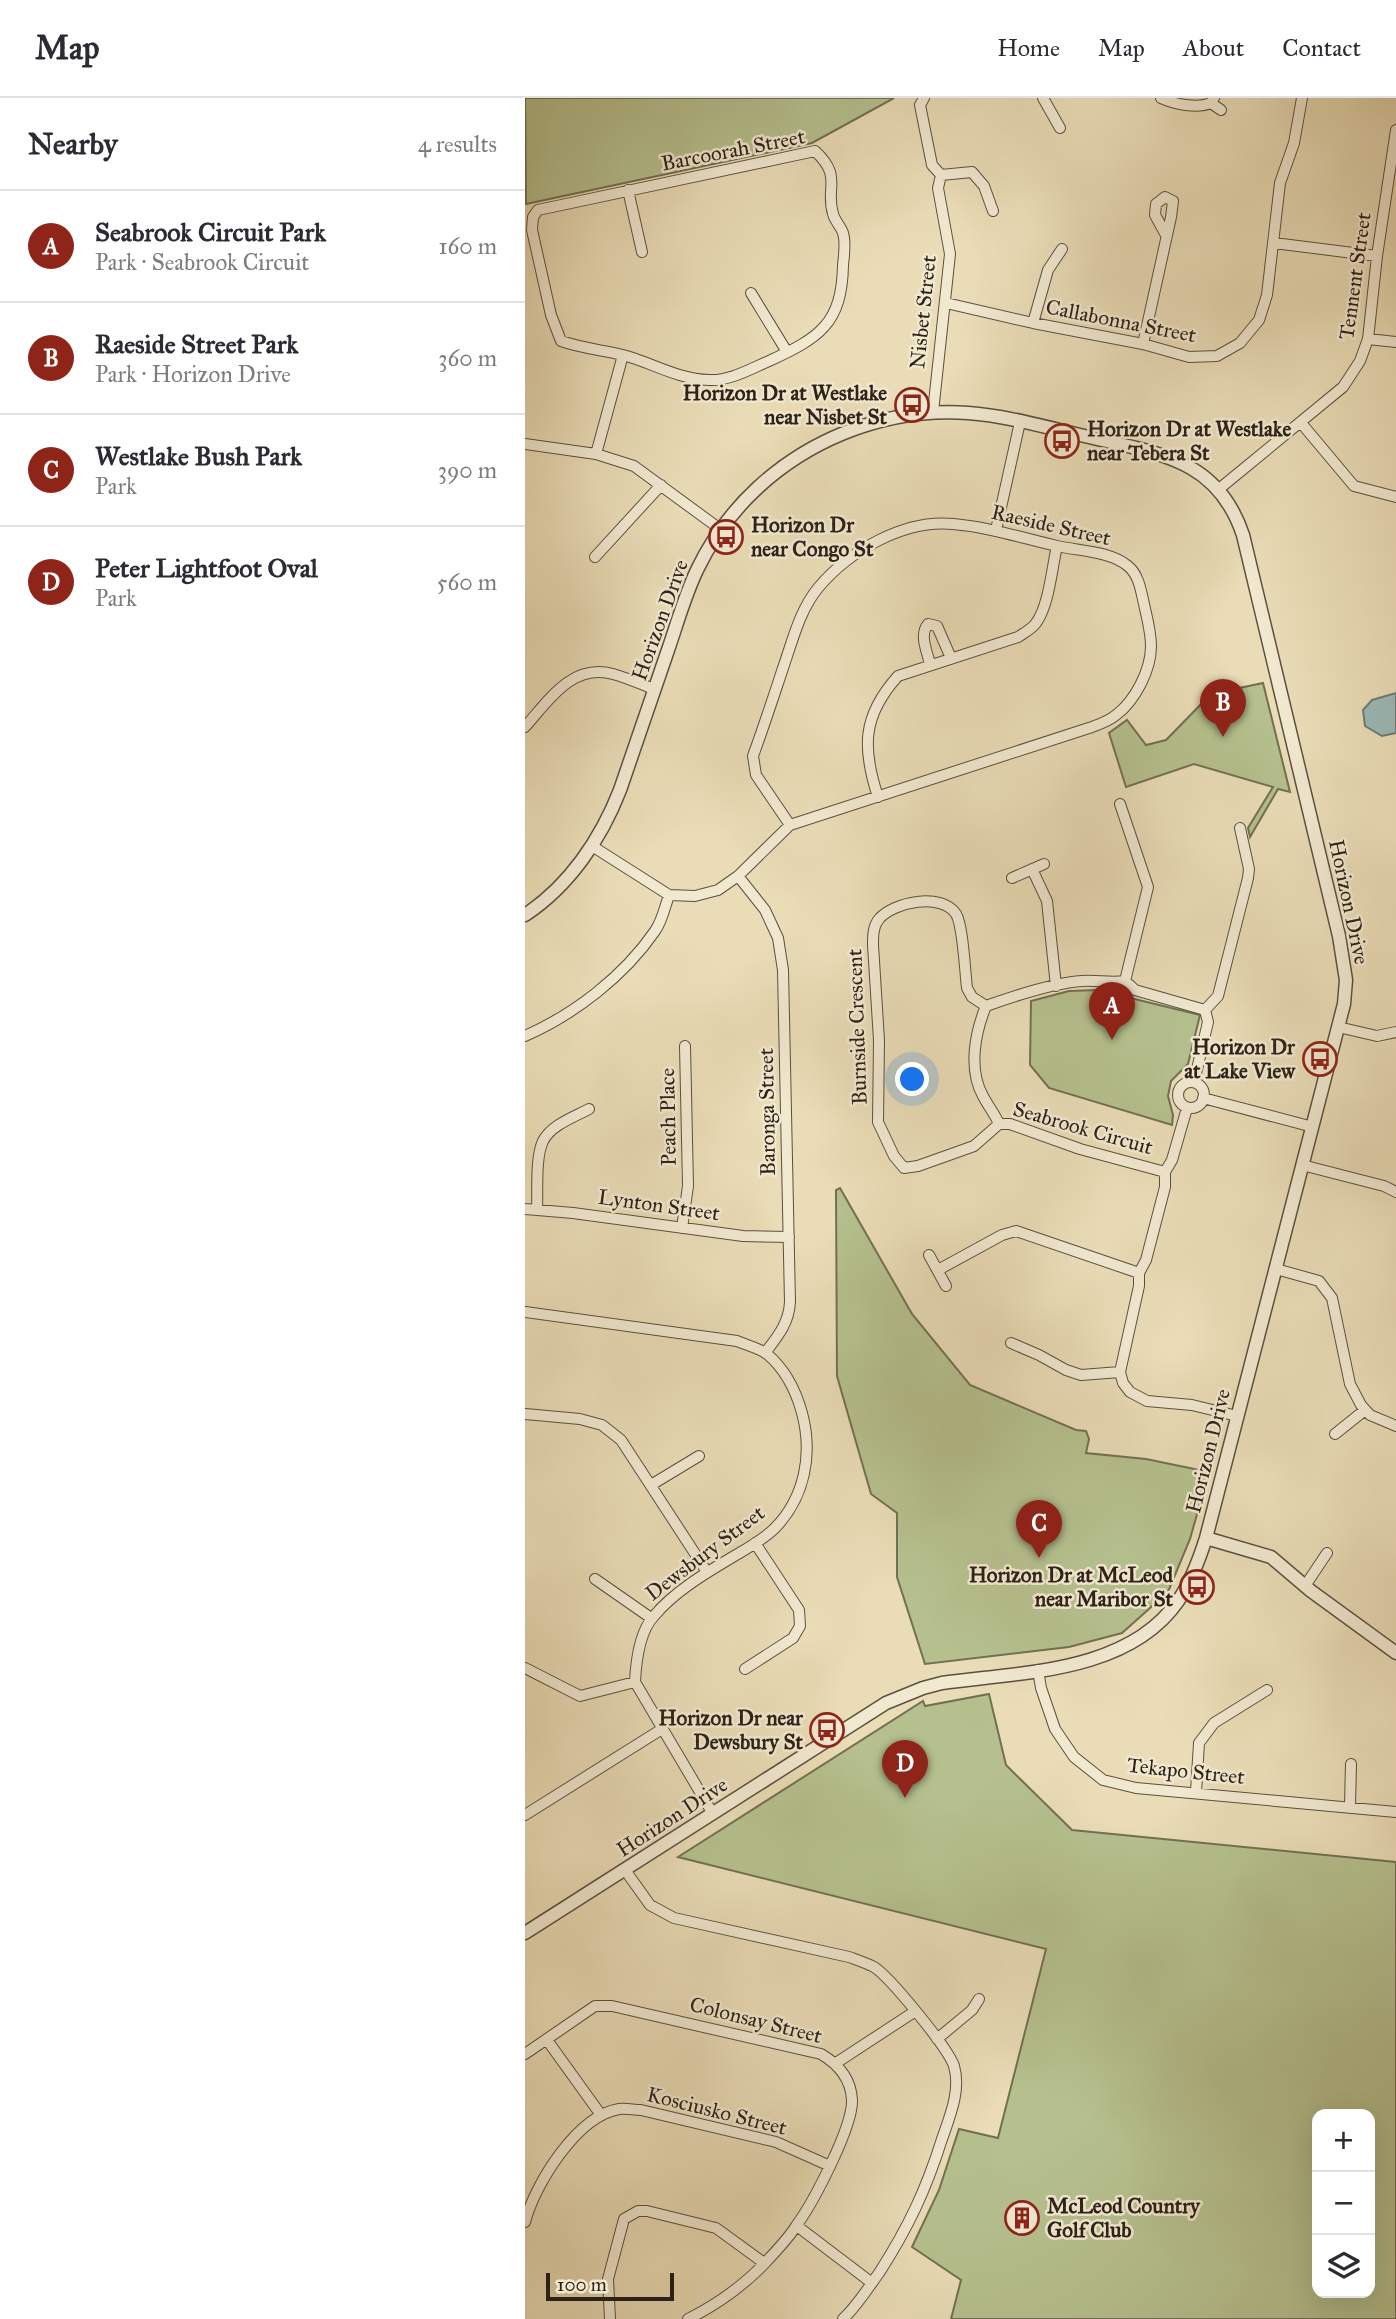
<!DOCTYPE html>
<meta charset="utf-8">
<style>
:root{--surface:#fff;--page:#f2f2f3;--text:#2b2b33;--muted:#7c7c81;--line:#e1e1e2;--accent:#8f2418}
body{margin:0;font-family:"IM FELL Great Primer",serif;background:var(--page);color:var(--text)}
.controls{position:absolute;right:21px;bottom:21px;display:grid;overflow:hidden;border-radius:14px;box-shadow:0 7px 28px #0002}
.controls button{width:63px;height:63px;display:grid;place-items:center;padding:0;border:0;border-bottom:2px solid var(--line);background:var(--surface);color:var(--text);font:35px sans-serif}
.scale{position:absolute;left:21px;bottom:18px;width:128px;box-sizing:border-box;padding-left:7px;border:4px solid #2d2217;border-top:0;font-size:19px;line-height:24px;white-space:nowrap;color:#2d2217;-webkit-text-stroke:5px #f1e8d0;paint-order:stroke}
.you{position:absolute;left:388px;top:982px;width:24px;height:24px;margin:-18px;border:5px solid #fff;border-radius:50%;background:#1a73e8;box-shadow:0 0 0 10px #1a73e833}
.badge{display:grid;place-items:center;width:46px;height:46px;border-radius:50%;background:var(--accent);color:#fff;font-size:23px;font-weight:700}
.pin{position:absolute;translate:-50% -58px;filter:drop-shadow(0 2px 4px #0008)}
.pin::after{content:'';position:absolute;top:37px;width:24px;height:21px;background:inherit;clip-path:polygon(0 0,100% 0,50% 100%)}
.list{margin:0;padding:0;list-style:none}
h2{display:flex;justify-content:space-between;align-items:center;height:91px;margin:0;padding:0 28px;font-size:30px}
h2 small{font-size:23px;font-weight:400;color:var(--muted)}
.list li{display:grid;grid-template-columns:46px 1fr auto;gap:21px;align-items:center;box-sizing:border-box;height:112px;padding:0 28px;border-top:2px solid var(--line)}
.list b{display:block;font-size:26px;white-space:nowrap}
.list p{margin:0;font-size:23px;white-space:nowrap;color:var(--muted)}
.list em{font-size:23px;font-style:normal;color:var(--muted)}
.icon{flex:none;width:38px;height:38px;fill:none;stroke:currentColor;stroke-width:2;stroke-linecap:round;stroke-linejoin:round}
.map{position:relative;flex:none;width:871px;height:2221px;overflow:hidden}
header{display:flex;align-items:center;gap:42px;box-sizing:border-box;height:98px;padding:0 35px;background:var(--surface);border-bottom:2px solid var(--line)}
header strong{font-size:33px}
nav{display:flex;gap:38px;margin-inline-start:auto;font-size:24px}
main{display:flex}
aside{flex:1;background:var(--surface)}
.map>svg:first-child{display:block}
</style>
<header>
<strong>Map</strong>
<nav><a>Home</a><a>Map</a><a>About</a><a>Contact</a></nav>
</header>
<main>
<aside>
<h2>Nearby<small>4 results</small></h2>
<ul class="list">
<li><span class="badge">A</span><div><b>Seabrook Circuit Park</b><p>Park · Seabrook Circuit</p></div><em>160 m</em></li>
<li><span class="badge">B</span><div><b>Raeside Street Park</b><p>Park · Horizon Drive</p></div><em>360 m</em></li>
<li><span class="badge">C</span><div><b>Westlake Bush Park</b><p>Park</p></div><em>390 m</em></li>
<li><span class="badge">D</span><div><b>Peter Lightfoot Oval</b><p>Park</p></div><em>560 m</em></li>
</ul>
</aside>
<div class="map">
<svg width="871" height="2221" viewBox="0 0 871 2221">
<rect width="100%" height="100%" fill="#e9dcb6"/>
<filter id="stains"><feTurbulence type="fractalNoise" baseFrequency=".00286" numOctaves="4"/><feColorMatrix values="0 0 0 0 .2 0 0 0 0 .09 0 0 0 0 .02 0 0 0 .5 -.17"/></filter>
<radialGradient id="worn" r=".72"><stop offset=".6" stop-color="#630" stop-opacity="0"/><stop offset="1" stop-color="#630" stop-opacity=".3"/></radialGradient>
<path fill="#b5c08e" stroke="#717152" stroke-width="2" fill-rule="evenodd" d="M0,0H369L287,45L1,106Z
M738,585L765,694L753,691L725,739L723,730L748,689L669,666L601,689L584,635L602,622L621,647L641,642L686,596Z
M573,892L675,917L663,966L646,983L643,998L648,1017L647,1027L524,990L505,967L506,903L544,893Z
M315,1090L387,1216L445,1287L551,1332L561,1333L564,1341L561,1355L621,1361L684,1374L665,1441L643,1494L597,1535L544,1549L400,1566L372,1479V1415L346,1396L312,1278L311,1092Z
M464,1596L481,1667L547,1732L871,1764V2221H426L436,2182L387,2149L414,2092L434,2031L473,2040L521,1851L153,1759L398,1603L400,1608ZM792,2016H845V2195H792Z"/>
<path fill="#9abab7" stroke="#6e7d77" stroke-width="2" d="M871,595V635L857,638L840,628L838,612L847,602Z"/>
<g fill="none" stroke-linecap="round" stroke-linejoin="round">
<g stroke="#5c503f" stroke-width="12">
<path id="minor" d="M399,0L395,7L407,67L416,77L413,90L425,156L408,314
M518,0L535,30
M636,0C649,6 672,11 686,5L689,0
M686,5L696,12
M290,53C318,79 300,89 308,116C310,123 316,129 318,135C321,144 319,157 318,167C317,226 294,240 244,263C225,271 205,283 184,282C152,281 128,265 98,257C77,252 56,250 36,243L26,217L7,132L8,119L13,112Z
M416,77L447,74L459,88L468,113
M103,92L117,154
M749,145L852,158
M226,195L262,254
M421,205L508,225L618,246L664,259L692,258L715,245L734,222L742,197L755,85L769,45L777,0
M508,225L523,172L537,151
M843,241L871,244
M618,246L646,119L648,103L640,99L631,106L630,117L641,137
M777,326L829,388L871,399
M0,346L71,356L109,368L195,431
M71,356L98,257
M694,391L818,289L835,263L843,241L852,158L871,32
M471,432L495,324
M70,459L136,387
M405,566C402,553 394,537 403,526L412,528L426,560
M0,629C24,602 47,565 88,576C102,580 116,586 129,591
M353,699C337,650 337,618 373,578L493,539C499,535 507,531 511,525C524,508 527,469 532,448
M595,706L623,789L600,883
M67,748L144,797L170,798L193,792L213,778L265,727L567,629C575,626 584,623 591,617C610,603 626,572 626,548C626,534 622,520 619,506C616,493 614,477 603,468C585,453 554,453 532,448C497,440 464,429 428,426C379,421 324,453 293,490C275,512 268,541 259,567C249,597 239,628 228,658L231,677L265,727
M507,771L522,803L531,888
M213,778L240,812L253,840L258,872L265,1204C264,1225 253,1238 240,1255
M487,780L519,766
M461,908L447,899L442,890C440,874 438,827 431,816C417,794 368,804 354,821C348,828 348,838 348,847L354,942L353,1024L369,1058L379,1070L393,1068L449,1048L474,1026
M680,912L693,898L723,780L724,771L715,730
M813,929L852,938L871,934
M0,938C50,916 99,878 130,833C137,823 140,809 144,797
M653 997a13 13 0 1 1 26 0a13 13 0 1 1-26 0Z
M678,1000L788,1029
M662,1010L647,1062L640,1074V1089L621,1162L614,1175V1188L595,1274L598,1285L605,1294L622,1303L667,1307L712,1318
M777,1067L859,1088L871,1094
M640,1074L555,1051L485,1026H474C470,1016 463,1008 458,998C443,971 450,935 461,908C489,898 528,885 557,883C572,882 585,885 600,883L610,892L680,912L683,924L669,984
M0,1111L48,1115L218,1138L264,1139
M12,1112C13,1093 10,1060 18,1043C26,1027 49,1019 64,1011
M157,1130L163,1088L160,948
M404,1157L421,1188
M751,1171L794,1183L807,1200L825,1286L836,1307L845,1317L871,1328
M413,1172L477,1137L491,1133L614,1175
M0,1214L212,1243C221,1247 234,1250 242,1256C260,1271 271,1293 277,1315C288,1356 280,1399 250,1430C238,1442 221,1451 206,1460C179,1476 149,1494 129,1518C114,1534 111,1563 110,1584L188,1716
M486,1245L514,1257L541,1272L556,1277L595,1274
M0,1316L55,1321L77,1327L96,1342L182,1474
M810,1336L840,1312
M126,1387L174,1358
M70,1481L126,1520
M780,1488L802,1455
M0,1570L55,1598L110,1584
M220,1571L268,1540L275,1528L274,1512L230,1445
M513,1572L516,1590L530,1631L549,1659L578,1682L611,1690L871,1714
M671,1694L674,1645L689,1625L742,1592
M825,1708L826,1666
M0,1717L137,1631
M100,1772L125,1807L149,1820L324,1859C332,1862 341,1865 349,1869C365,1879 423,1950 429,1968C436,1992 425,2018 417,2041C401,2092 383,2130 354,2175C343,2190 332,2208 318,2221
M412,1941L447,1912L454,1901
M22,1942L76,2017
M0,1956L70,1908H87L296,1956C313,1966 326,1981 327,2002C328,2029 288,2105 271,2128C263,2141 251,2153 240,2165C218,2188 191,2207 163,2221
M311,1965L389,1914
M0,2124C10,2086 52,2018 94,2011C101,2010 109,2012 116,2012L251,2044L305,2068
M272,2128L347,2185
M85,2221L83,2181L99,2121L113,2113H122L191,2130L239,2165"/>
</g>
<g stroke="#5c503f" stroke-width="15">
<path id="tertiary" d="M0,817C44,788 76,741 95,692C111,645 127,598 143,552C152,526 160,497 172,472C202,409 255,361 319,335C359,319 401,312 443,315C485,318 527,331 568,340C636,356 693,362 718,437L814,838L821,882L819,906L681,1440C674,1462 666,1484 653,1503C603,1575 496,1574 417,1585L398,1590L361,1605L0,1835
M681,1440L746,1459L786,1493L871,1555"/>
</g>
<use href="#minor" stroke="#f1e8d0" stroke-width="10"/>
<use href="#tertiary" stroke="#f1e8d0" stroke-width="12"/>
</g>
<defs>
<g id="bus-ring" transform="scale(1.75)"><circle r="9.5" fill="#f1e8d0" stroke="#8f2418" stroke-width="1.5"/><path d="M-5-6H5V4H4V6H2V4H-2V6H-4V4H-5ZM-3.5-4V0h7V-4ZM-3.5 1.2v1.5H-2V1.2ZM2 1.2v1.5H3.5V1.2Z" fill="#8f2418"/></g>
<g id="building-ring" transform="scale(1.75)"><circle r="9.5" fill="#f1e8d0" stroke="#8f2418" stroke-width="1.5"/><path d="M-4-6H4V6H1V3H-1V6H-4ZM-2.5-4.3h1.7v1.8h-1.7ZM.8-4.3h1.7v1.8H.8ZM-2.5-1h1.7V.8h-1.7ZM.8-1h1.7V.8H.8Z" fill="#8f2418"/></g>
</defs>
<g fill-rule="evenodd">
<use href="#bus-ring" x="387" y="307"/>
<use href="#bus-ring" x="537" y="343"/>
<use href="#bus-ring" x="201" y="439"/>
<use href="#bus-ring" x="795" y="961"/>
<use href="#bus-ring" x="672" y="1489"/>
<use href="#bus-ring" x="302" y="1632"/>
<use href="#building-ring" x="497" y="2120"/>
</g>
<g text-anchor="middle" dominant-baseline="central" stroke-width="5" stroke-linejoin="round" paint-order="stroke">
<g font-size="21" fill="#2d2217" stroke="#f1e8d0">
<text transform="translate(208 52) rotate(-11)">Barcoorah Street</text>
<text transform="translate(830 178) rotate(-82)">Tennent Street</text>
<text transform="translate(398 214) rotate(-84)">Nisbet Street</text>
<text transform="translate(596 223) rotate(11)">Callabonna Street</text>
<text transform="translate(526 427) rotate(13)">Raeside Street</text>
<text transform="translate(135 522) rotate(-70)">Horizon Drive</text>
<text transform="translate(824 804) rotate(78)">Horizon Drive</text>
<text transform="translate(332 929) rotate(-92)">Burnside Crescent</text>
<text transform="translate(242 1014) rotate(-91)">Baronga Street</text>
<text transform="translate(143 1019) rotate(-91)">Peach Place</text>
<text transform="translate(558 1030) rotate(16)">Seabrook Circuit</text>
<text transform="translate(134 1107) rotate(8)">Lynton Street</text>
<text transform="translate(683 1353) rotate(-76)">Horizon Drive</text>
<text transform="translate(180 1455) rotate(-37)">Dewsbury Street</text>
<text transform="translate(661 1673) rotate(6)">Tekapo Street</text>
<text transform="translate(147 1719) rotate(-33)">Horizon Drive</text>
<text transform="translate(231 1922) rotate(14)">Colonsay Street</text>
<text transform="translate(192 2013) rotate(14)">Kosciusko Street</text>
</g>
<g font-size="21" font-weight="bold" fill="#2d2217" stroke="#f1e8d0" text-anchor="end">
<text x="362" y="295">Horizon Dr at Westlake<tspan x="362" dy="24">near Nisbet St</tspan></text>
<text x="562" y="331" text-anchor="start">Horizon Dr at Westlake<tspan x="562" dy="24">near Tebera St</tspan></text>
<text x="226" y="427" text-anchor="start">Horizon Dr<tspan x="226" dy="24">near Congo St</tspan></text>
<text x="770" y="949">Horizon Dr<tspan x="770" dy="24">at Lake View</tspan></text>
<text x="648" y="1477">Horizon Dr at McLeod<tspan x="648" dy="24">near Maribor St</tspan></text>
<text x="278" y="1620">Horizon Dr near<tspan x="278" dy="24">Dewsbury St</tspan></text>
<text x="522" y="2108" text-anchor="start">McLeod Country<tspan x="522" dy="24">Golf Club</tspan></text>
</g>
</g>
<rect width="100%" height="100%" filter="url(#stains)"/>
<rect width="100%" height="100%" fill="url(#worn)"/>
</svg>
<div class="controls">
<button>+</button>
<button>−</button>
<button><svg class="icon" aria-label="layers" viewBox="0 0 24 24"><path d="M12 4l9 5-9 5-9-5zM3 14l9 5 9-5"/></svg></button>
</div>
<div class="scale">100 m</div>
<div class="you"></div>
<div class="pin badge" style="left:587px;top:942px">A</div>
<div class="pin badge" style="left:698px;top:639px">B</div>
<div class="pin badge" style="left:514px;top:1460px">C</div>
<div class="pin badge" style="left:380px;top:1700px">D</div>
</div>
</main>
